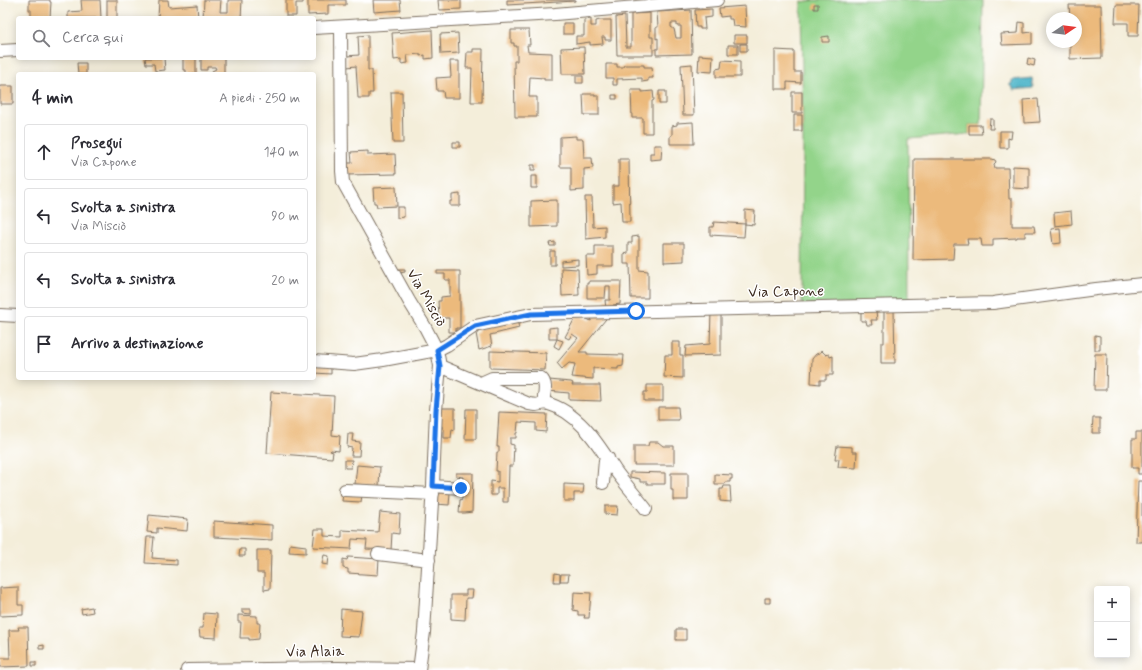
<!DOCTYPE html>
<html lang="it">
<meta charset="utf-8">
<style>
:root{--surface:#fff;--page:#f7f7f7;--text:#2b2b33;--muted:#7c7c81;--line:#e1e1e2}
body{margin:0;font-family:Mynerve,sans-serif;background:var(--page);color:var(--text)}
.controls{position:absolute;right:12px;bottom:12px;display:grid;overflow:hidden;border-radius:4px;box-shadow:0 2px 10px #0003}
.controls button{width:36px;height:36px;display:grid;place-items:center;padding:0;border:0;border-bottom:1px solid var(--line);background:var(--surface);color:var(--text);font:20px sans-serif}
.compass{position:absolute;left:1046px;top:12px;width:36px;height:36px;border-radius:50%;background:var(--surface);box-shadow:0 2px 10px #0003;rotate:77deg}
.stop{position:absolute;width:12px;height:12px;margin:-9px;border:3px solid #1a73e8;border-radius:50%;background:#fff}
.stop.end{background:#1a73e8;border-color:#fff;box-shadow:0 1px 4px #0008}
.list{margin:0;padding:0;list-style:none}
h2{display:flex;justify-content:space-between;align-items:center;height:52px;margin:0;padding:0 16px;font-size:17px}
h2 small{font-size:13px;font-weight:400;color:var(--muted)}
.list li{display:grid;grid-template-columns:26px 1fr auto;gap:12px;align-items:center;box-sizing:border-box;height:56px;margin:0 8px 8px;padding:0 8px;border:1px solid var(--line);border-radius:4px}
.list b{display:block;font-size:15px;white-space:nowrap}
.list p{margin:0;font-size:13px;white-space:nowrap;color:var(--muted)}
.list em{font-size:13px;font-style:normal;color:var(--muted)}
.icon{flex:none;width:22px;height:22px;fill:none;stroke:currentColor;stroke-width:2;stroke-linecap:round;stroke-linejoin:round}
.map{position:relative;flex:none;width:1142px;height:670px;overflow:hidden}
.search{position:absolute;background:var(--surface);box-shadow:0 2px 10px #0003;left:16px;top:16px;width:300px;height:44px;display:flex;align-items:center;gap:10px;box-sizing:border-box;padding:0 14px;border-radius:4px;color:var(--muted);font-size:15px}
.panel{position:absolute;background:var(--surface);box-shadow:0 2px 10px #0003;left:16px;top:72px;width:300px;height:308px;border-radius:4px}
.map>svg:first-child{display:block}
</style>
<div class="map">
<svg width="1142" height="670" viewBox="0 0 1142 670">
<rect width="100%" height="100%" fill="#fff"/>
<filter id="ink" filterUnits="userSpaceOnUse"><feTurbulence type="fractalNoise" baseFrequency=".025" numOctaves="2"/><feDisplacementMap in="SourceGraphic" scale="8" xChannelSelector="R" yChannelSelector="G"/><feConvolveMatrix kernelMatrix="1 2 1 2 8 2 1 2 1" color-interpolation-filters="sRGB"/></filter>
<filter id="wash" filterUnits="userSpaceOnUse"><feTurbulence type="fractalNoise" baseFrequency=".012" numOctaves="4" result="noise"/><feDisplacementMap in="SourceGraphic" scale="16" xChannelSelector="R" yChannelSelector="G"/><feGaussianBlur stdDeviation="0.9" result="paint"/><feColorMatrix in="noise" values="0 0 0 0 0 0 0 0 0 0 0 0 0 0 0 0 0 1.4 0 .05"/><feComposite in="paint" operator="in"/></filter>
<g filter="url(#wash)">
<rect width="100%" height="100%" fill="#f4eeda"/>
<path fill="#93d48a" stroke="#677f54" d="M816,0H983L981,125H969V134L908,139L909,303L802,305L803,138L801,2Z"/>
<path fill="#4ab3c8" stroke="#426e73" d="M1032,78L1033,88L1013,90V87L1010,86V84L1012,83V80Z"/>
<g id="blocks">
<path fill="#ecba7b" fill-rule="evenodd" d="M29,0H50V2H51L50,18L31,17V10H29Z
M81,0H100L101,18H68V12L82,11Z
M107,0H117V18H107Z
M159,0H168L169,7L197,5L198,18H158Z
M204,0H221L220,12H228V0H242L241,18H203Z
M286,0H303V3H296V16H286Z
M308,0H346V5H328V14L308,15Z
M373,0H400L401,10L374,12Z
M438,0H461V9L439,10Z
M507,0H575V1L507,5Z
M814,4H818V9H814Z
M1069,5H1101L1102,58L1070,59V42H1076V18H1070Z
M1116,5H1139L1138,36H1128V23H1115Z
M745,6L746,27L733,26L732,19H729V16L720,17L719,8Z
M712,9V17L704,18L705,29H700V27H696L695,10Z
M691,10L692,54L656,55V49H658V38L656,39V27H658L657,12ZM671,23H677V26H681V38H676L674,29L671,27Z
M650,13V37H653V55H617L616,17L625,16L626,47H631V14Z
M591,19V26H596V21L600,20H611V40H605V37H602L603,44L590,45V42L576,44V36H584V20Z
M1019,22L1024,23V33L1032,32V44L1002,45L1001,34L1018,33Z
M563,23H573V34H563Z
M432,30L433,58L425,59V55L420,56V54L407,55L408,63L401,64V59L394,60L392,33Z
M511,30H529L530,45H527L528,52L552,53V80H544V78L530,77L529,97H537V117H515L514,61H517V46H514V43H511Z
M458,33L459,53L441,54L440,34Z
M368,35V70H372L373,93H369V98H358L356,66L347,67V56L359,55L358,36Z
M734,35H747V43H734Z
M829,36V42H822V37Z
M740,44H747V51H740Z
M728,45H738V54H728Z
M584,47L585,74H562L561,48Z
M473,49H483L482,102H471L472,68H466L467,52H473Z
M775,50L794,51V72H801V83L787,82V89H775Z
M699,55L713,56L712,72L698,71Z
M145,58H164L165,70L155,71L154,64H146Z
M183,58H196V74H186V70H183Z
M201,58H224V74H212V71L216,69L215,67H207V70H201Z
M1028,58L1035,60L1034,66L1027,64Z
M722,60L740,61V77H716V69L721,68Z
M450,61H459V98H444L443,91H437L436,78L451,77Z
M77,63H86V74H78Z
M606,64H617V67H623L624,65H644V67H652L653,78H648V81L642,82V78L617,79V85H613V78H606Z
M692,64L694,115H683L681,65Z
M576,76H583V83H576Z
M0,86H13V104H0Z
M631,90H642V92L653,91L654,100L652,101V133H643V118H632Z
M659,91H666V104H659Z
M391,92H402L403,143H393Z
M792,92H802V113H792Z
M583,94H595V96H599V115H584Z
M612,95H617V99H612Z
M1038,99L1040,122L1024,123L1023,100Z
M794,115H802V131H794Z
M990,119H993V129H989Z
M693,122L694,144H670V136L672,135V126L677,125V123Z
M969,125H981L982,134H969Z
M1000,131H1012L1011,139L1008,138V148H1000Z
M576,136V139H583L584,158H592L593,168L584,169V190L571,191V167H560V137Z
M453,142H460V147H453Z
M654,145H662L661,159L650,160V153H654Z
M368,151V155L395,154L396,174L346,175V163H352L351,152Z
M619,159H629L630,222H622L621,202L613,203V186H619Z
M914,159H992L995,160L996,162L994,164L995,168H1008L1009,199H1012V226H1034L1035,232H1025V237H1017V238L993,239V246H982L981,239H967L968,244H954L953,259L913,260Z
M531,165H535V170H531Z
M1013,166L1029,167V189L1013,188Z
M531,176H537V188H531Z
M396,187L397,206L377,207L376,203H374L373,188Z
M460,194V206H450V201H452V195Z
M585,197H592L593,227L605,226V237L586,239Z
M557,200V226L531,227V201Z
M397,207H404V217L397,218Z
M745,210L755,211L754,225L745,224Z
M1071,211L1072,224L1055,226L1054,213Z
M714,222L745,224L744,237L710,235V227H713Z
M1060,228L1061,243L1053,244L1051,229Z
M639,236V270L648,271V298H631L630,264H624V254L628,253V243H632V237Z
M555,242V246H550L549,243Z
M664,243H684V261L664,262Z
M595,246H613V266H597V274L587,275L586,256H595Z
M550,251H555V265H550Z
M578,259V265L561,266V261Z
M561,268L578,269L579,295L562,296Z
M399,269H405V272L399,273Z
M437,271H460V328H456V332H449V318H439L438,301H441V297L450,296V280H445V274H437Z
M589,281H621L620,304L613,305V309H606L605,300H610V286H606L605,298H587V283H589Z
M884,310H894L895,363H881V343H884Z
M876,311L877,320H871L872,325H867L866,321H861V312Z
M711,312H721V355L685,356L686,346L710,344Z
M593,314H610L579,352H587V354L624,355L623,366L618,367V369L593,368V379L572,377L575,364L569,363L562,369L557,363L578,338L572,334L569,339L565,337L576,316H581L591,321Z
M522,319L523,323L518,324L519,328L490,335L492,346L479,350L476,333H479L478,329Z
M557,327V339H549V328Z
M1095,335L1100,336V350H1095Z
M557,339L563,341L559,349L554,346Z
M672,342H680V355H683V378L664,377L665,355H672Z
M821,350L826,355L829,354L830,357L833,356V375H826V380H820V384L811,383L812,359L816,354L820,353Z
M490,351L546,353L545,370L490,368Z
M1095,354H1107L1106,390H1094Z
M314,364L331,366V374L314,373Z
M549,380L571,382L573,383L572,385H600L601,401L569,400V393L548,391Z
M647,385H663V401H644V392H647Z
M271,392L334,396L332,435L340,436L339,451L331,450L330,451L333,452L332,458L267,453Z
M658,407H678L679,420H658Z
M440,408H455V430L452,429L451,438H444V429H443V427L439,426Z
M466,409H476V439H465Z
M499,412L547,414L546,432L536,431V423L518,422L517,433H516V438H510V444L514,445L513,466H509L508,502H503V488H497V495H491V481L498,482V471H496L497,452H499V447H497Z
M1093,418H1100V433H1092Z
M1136,432H1142V474H1138V468H1132V439H1136Z
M348,434H353L352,441L360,442L359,456H351L352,448L347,447Z
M649,442H658L663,446H674V465H634V446H648Z
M837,446L852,447V452H857L856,468L838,467L839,459H835Z
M345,460H352L351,468H345Z
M357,465L380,467L379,486L355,484Z
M630,472L665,473V484H647V482H640V479L630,477Z
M456,473H473L472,512L465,513H459L460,500L462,499L463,477L456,476Z
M671,473H688V500H673V490H671Z
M715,474L732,475V479H730V482H725V484H715Z
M1138,481H1142V542H1136Z
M564,484L584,485L583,493H574V501H564Z
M724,486H730L731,502L720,501V489H723Z
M436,492L450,493L449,505L436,504Z
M343,494L362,495L361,502L342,501Z
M605,506H618L617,515L605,514Z
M380,512L400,514L399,534L392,533L391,550L366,549L367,540L352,539L351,549L313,547L315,529H324V536L342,537V530L378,532Z
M149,515L188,519L187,531L157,528V533L147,532Z
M214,521L272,525V540L214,537Z
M147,537H154L152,558L177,560V565L145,563Z
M290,544L306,546V553L289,552Z
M240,549H245V556H239Z
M257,550H271L270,589L264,590V573H257Z
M324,555L329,556L328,565L322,564Z
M348,557L379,559L378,575L348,573V569L343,568V559L347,560Z
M555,573L560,574V582H554Z
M561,574H569L568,581H560Z
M18,587V605H23V615L0,616V588Z
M466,590H473L472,598H466L465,620L451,619V595H466Z
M574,592L591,593L589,618H584L585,615H578V611L573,610Z
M765,598H770V603H765Z
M92,607L93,612L82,614L81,609Z
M242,609H251V614L242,613Z
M341,609L362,611L359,637L340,636Z
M204,613L217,614L216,638L200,637L199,628H203Z
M238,615L257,616V623H260L259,639L249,640V638H240L241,622H238Z
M18,627H28L29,666L0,667V658H10L9,630H19Z
M676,629H686V640H676Z
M44,645V649H39V646Z
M32,662H36V666H32Z"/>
</g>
</g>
<g filter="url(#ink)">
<use href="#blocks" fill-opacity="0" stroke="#7c6f60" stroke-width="1"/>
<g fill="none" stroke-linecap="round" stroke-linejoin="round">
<g stroke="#7c6f60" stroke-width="14">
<path id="minor" d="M341,27L342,171L343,182L409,301L425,327L437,350L440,366L436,410L433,486L424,632L419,670
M314,28L555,14L717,0
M0,51L18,50
M0,315L18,316
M314,361L354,364L383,360L437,350L447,345L475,326L531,314L993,303L1096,289L1142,284
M440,366L529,404L536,405L546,403C579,412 598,444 615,470C625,484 636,496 646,509
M481,383L492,378H541C548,384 544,395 543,403
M603,483L605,460L608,458
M433,486L461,488
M345,490L433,494
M378,554L429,560
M187,670L337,668L419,669"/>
</g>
<use href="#minor" stroke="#fff" stroke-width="12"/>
</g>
</g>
<g fill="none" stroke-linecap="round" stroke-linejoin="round" filter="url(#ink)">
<path stroke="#1a73e8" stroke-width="5" d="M461,488L433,486L436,410L440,366L437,350L475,326L531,314L636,311"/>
</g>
<g text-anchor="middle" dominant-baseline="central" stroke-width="3" stroke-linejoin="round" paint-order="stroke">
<g font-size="15" fill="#3b2a1e" stroke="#fff">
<text transform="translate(786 292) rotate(-1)">Via Capone</text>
<text transform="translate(426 298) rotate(60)">Via Misciò</text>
<text transform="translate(315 652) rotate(-1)">Via Alaia</text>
</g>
</g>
</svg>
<div class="controls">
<button>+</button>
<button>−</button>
</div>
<svg class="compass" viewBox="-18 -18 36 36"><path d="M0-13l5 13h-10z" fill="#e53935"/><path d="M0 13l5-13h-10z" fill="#7c7c81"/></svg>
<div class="stop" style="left:636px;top:311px"></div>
<div class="stop end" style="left:461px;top:488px"></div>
<div class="search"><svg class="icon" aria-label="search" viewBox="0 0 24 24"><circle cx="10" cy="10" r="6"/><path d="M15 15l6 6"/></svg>Cerca qui</div>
<section class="panel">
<h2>4 min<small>A piedi · 250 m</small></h2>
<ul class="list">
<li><svg class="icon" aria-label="ahead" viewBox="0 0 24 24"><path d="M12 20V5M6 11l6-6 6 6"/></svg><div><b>Prosegui</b><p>Via Capone</p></div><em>140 m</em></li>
<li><svg class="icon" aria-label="left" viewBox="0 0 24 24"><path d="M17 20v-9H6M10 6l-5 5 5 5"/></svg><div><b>Svolta a sinistra</b><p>Via Misciò</p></div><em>90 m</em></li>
<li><svg class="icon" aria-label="left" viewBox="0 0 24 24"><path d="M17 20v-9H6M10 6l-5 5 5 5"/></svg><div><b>Svolta a sinistra</b></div><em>20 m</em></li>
<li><svg class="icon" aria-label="arrive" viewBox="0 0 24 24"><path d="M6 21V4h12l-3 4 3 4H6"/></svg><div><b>Arrivo a destinazione</b></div></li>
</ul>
</section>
</div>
